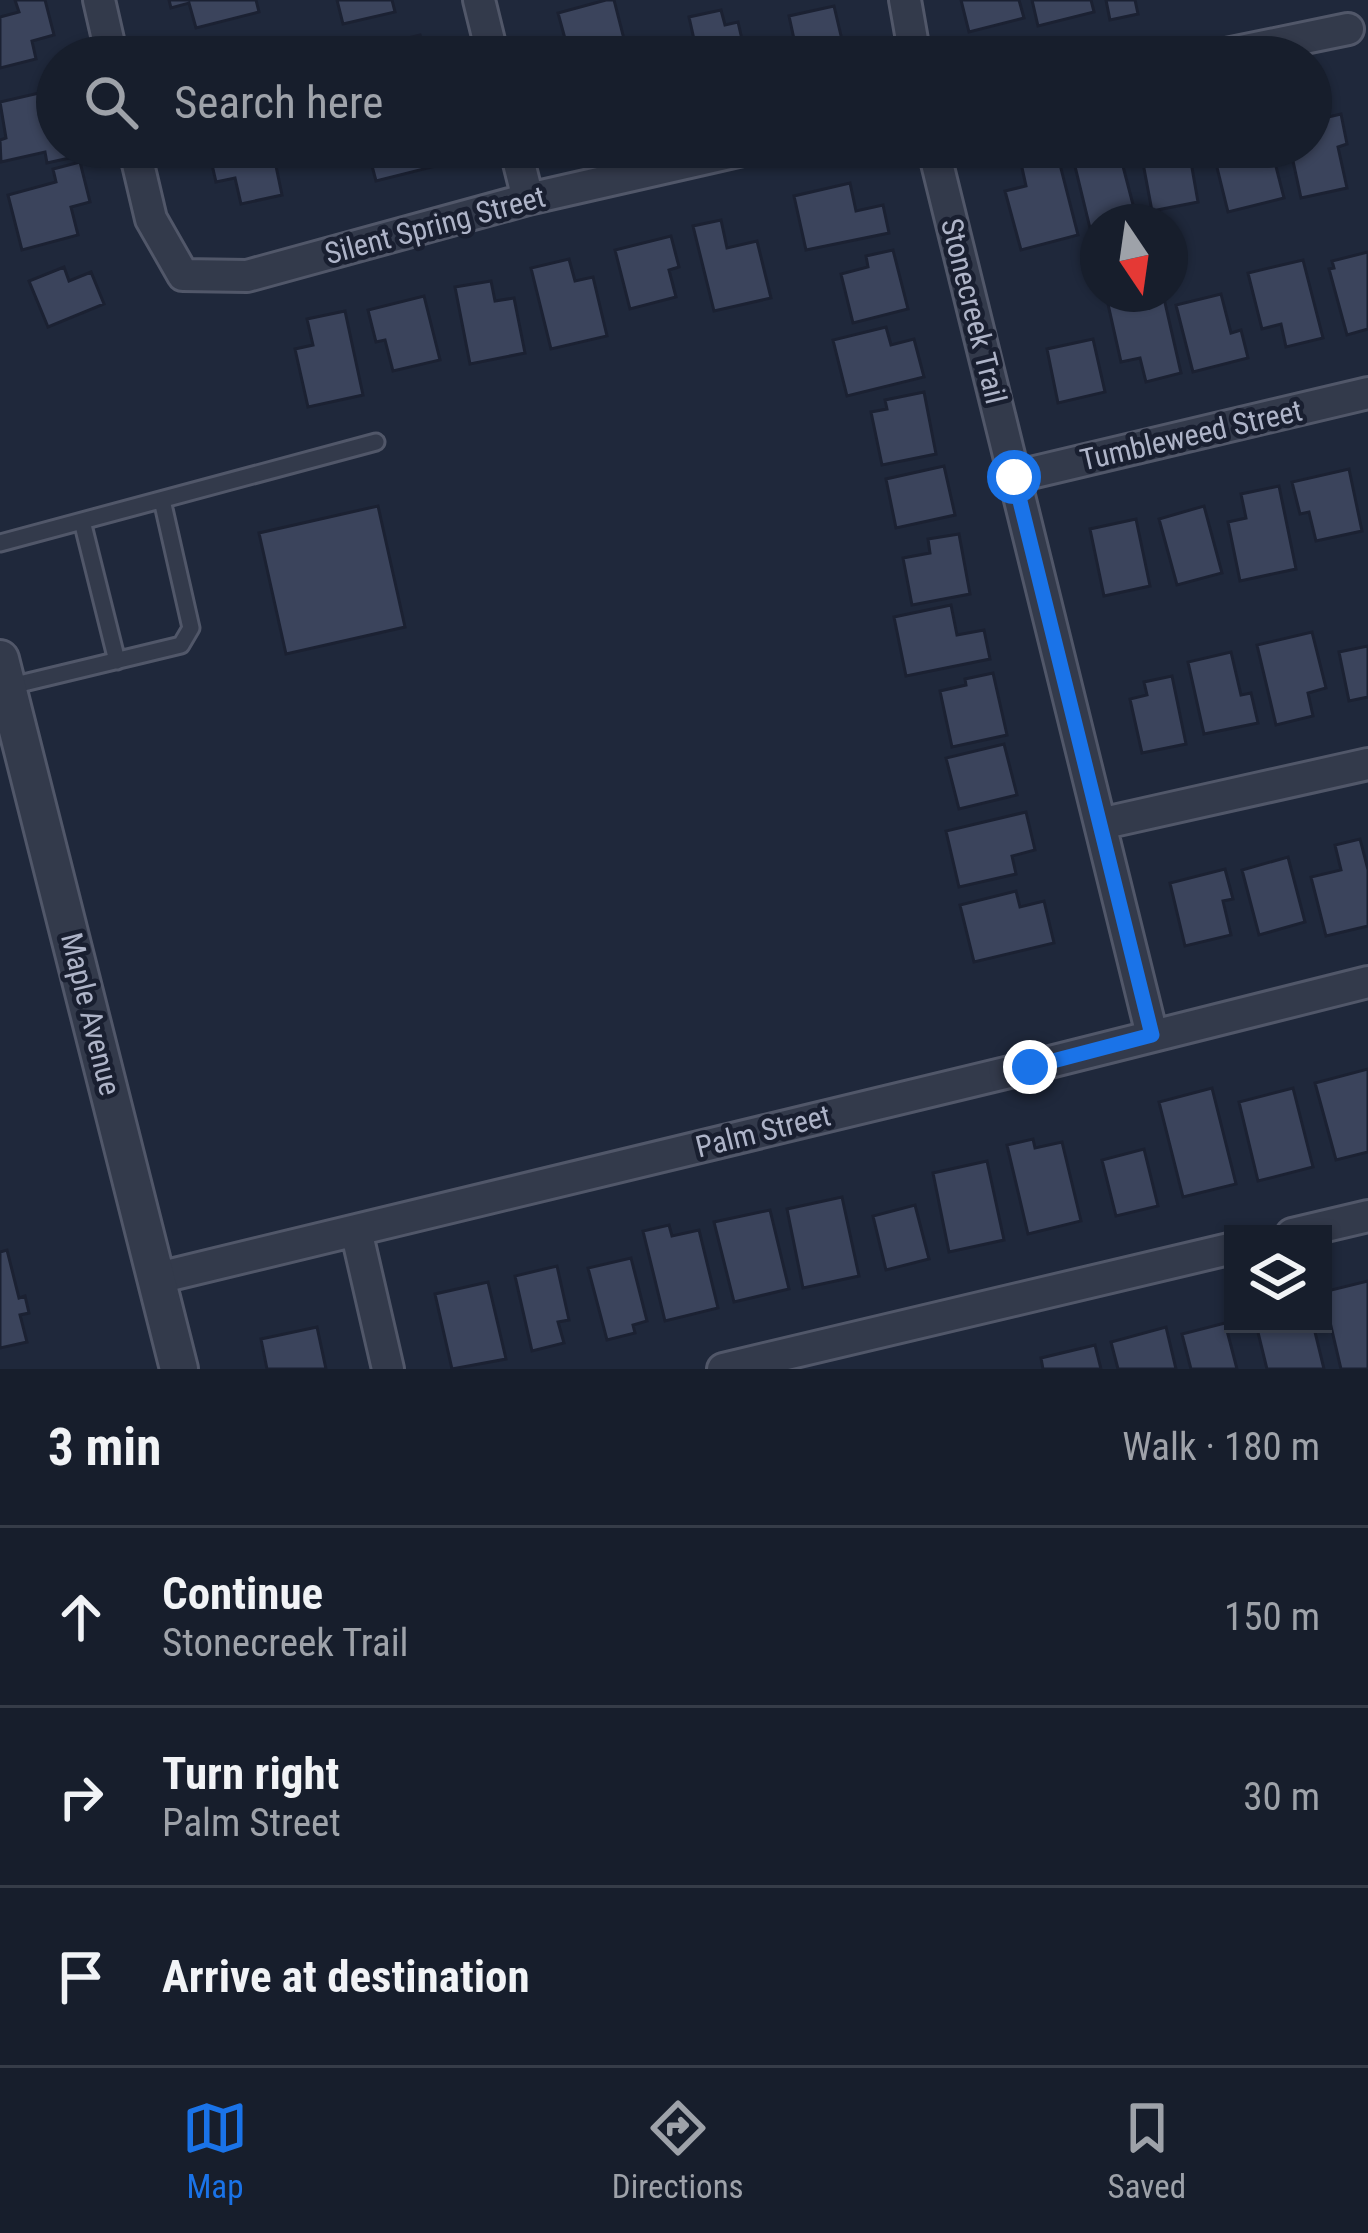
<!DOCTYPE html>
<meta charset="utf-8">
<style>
:root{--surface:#171e2c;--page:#242b38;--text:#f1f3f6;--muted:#9ea2a9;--line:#363c48;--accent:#1a73e8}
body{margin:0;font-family:"Roboto Condensed",sans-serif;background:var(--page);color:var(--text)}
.controls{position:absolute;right:36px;bottom:36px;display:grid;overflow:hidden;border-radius:0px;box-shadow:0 3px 9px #0004}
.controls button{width:108px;height:108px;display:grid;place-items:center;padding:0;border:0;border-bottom:3px solid var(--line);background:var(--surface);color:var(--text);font:60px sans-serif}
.compass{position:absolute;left:1080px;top:204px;width:108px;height:108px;border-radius:50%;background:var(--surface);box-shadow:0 3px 9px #0004;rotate:167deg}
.stop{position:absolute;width:36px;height:36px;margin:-27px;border:9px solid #1a73e8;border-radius:50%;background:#fff}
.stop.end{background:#1a73e8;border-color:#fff;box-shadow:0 3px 12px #0008}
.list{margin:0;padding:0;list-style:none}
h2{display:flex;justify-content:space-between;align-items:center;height:156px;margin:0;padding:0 48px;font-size:51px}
h2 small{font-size:39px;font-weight:400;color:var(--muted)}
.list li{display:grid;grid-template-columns:78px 1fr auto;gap:36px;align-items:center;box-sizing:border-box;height:180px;padding:0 48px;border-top:3px solid var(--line)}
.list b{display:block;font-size:45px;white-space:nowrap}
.list p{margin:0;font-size:39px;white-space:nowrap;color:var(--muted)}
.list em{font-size:39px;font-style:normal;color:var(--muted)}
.icon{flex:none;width:66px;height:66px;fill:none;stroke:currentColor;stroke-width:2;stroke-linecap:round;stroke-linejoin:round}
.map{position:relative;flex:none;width:1368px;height:1369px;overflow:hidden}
.search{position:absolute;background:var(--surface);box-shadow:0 3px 9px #0004;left:36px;right:36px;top:36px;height:132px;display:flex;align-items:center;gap:30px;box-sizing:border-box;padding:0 42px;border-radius:66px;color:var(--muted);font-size:45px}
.sheet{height:696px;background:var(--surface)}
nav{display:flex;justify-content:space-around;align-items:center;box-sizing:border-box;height:168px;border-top:3px solid var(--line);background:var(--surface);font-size:33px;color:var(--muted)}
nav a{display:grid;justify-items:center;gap:6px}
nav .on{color:var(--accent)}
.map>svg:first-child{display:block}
</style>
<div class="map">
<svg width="1368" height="1369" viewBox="0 0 1368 1369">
<rect width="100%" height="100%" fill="#1f283b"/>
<path fill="#3b445c" stroke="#1b2132" stroke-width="3" d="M15,0H45L54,35L32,41L36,59L0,68V17L19,12Z
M169,0H256L259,12L196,28L189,3L171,8Z
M337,0H392L395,12L343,24Z
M606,0H614L625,43L570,57L558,13Z
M961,0H1019L1024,18L969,32Z
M1032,0H1091L1094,12L1038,26Z
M1106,0H1135L1138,14L1110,20Z
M834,6L846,57H788L786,50L796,48L789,16Z
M721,10L725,25L738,22L746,57H698L689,17Z
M420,35L426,57H333Z
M39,93L45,120L57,117V147H72L74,157L47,163L45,152L1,162L0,140L6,138L0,102Z
M1341,114L1347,144L1338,147L1347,188L1301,198L1290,147H1311V121Z
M208,147H272L282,195L241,204L235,178L216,182Z
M367,147H428L432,167L376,181Z
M1140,147H1197L1199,160L1191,162L1198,202L1152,211Z
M1212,147H1271L1284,198L1228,212Z
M1119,151L1136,216L1111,222H1098V225L1090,228L1074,162Z
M1057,153L1078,235L1021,250L1005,191L1026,186L1021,163Z
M80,162L90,202L71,207L78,235L22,250L8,195L56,182L53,169Z
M850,183L856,211L883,205L889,233L806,250L794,196Z
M721,220L727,248L757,241L771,298L714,311L693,226Z
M671,236L679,267L669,270L676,297L630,309L615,250Z
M893,250L908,309L853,323L841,274L868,267L866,256Z
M1368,252V329L1347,335L1329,269L1334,268L1332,261Z
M569,259L575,281L593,277L607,336L551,349L531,268Z
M1303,260L1323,338L1286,347L1281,324L1262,329L1248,273Z
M64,267L69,281L91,272L104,304L48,327L29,281Z
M491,281L495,301L514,298L525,353L470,364L455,287Z
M1126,294H1163L1181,373L1146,382L1140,358L1121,362L1108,304L1128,299Z
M1221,294L1231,333L1241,330L1248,358L1193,372L1176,305Z
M424,296L440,360L393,371L385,340L376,342L368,310Z
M345,311L363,395L308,407L295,349L313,345L307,319Z
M886,327L891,345L914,339L924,377L847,396L833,340Z
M1093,339L1105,392L1058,403L1047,349Z
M924,392L936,454L882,465L871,412L887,409L885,400Z
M944,466L955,515L896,528L886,479Z
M1349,469L1362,531L1316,541L1309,512L1300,514L1292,482Z
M1279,486L1296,569L1240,581L1228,522L1246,518L1241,494Z
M378,506L405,627L286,654L259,533Z
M1204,506L1222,573L1177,585L1159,519Z
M1136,519L1150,586L1104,596L1090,529Z
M959,534L970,594L912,605L903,558L930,553L928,539Z
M951,605L957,635L984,630L990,659L906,676L894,617Z
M1312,632L1326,688L1308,693L1313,716L1276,725L1257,645Z
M1368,646V697L1349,701L1339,652Z
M1231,652L1241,695L1251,693L1258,723L1204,734L1188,662Z
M993,673L1007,735L952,747L940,691L966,685L965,679Z
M1172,676L1186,744L1142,753L1130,699L1147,695L1144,682Z
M1004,744L1017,795L959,809L946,758Z
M1026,812L1035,850L1012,856L1016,874L959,887L946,831Z
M1360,839L1368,870V926L1326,936L1311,877L1341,870L1335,845Z
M1288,857L1305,922L1259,935L1242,870Z
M1225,869L1233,899L1223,901L1231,935L1185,946L1170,883Z
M1016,891L1020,907L1044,901L1054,943L974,962L960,905Z
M1368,1069V1152L1336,1160L1315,1083Z
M1212,1088L1236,1184L1183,1197L1159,1102Z
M1293,1088L1313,1167L1258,1181L1239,1102Z
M1033,1139L1035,1148L1062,1142L1081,1221L1028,1234L1007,1145Z
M1144,1149L1158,1206L1116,1216L1102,1160Z
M987,1161L1004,1240L949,1252L933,1173Z
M842,1197L859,1276L803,1288L787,1209Z
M915,1205L929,1259L886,1270L873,1216Z
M770,1210L789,1289L734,1302L714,1222Z
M669,1225L672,1236L699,1230L718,1308L665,1321L643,1231Z
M7,1250L19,1298L25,1296L29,1313L20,1315L27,1342L0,1348V1252Z
M631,1258L647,1321L633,1325L635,1333L607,1340L588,1268Z
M557,1266L569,1320L558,1322L564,1343L532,1351L515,1276Z
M1368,1281V1369H1341L1323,1292Z
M488,1282L506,1359L452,1369L435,1294Z
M1225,1323L1237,1369H1191L1182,1334Z
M1256,1324H1313L1324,1369H1267Z
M317,1327L326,1369H267L261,1339Z
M1166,1327L1176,1369H1118L1111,1342Z
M1095,1345L1101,1369H1043L1041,1358Z"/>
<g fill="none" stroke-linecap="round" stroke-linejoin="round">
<g stroke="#515769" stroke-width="21">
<path id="service" d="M82,521L117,661
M0,543L376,442
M7,687L181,645L191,628L162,500"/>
</g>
<g stroke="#515769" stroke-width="36">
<path id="minor" d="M99,0L112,57
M479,0L493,57
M905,0L915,57
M1212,57L1348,29
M134,147L151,219L183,275L247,276L528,199L756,147
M515,147L528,199
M933,147L1152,1035
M1014,477L1368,393
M1100,824L1368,764
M356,1230L388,1369
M1292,1234L1368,1216
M158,1278L1030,1067L1368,982
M723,1369L1233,1248"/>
</g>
<g stroke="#515769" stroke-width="42">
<path id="tertiary" d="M0,659L179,1369"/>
</g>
<use href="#service" stroke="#333a4b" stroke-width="15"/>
<use href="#minor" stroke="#333a4b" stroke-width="30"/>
<use href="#tertiary" stroke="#333a4b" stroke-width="36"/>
</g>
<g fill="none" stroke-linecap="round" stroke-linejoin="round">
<path stroke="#1a73e8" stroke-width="15" d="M1014,477L1152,1035L1030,1067"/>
</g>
<g text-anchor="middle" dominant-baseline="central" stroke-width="9" stroke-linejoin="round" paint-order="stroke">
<g font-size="30" fill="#aeb4c8" stroke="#191f30">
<text transform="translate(435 225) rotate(-15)">Silent Spring Street</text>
<text transform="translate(974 311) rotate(76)">Stonecreek Trail</text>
<text transform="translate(1191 435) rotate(-13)">Tumbleweed Street</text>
<text transform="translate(91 1014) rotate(76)">Maple Avenue</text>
<text transform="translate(763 1131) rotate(-14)">Palm Street</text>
</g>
</g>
</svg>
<div class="controls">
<button><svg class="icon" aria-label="layers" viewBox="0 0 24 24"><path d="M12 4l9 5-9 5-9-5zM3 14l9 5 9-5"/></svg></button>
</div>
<svg class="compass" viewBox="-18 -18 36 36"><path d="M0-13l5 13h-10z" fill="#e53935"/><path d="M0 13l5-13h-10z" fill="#9ea2a9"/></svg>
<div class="stop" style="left:1014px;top:477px"></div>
<div class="stop end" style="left:1030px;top:1067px"></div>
<div class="search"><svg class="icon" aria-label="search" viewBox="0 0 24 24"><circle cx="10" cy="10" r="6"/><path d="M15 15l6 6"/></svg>Search here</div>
</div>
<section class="sheet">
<h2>3 min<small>Walk · 180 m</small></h2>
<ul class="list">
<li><svg class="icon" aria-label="ahead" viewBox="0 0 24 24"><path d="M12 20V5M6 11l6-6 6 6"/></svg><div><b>Continue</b><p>Stonecreek Trail</p></div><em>150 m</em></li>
<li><svg class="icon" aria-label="right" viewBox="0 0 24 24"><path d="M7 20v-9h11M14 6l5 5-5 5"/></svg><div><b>Turn right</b><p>Palm Street</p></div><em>30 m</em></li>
<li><svg class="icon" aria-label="arrive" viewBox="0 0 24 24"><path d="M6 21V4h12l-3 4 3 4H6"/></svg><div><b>Arrive at destination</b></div></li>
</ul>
</section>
<nav>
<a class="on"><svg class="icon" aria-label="map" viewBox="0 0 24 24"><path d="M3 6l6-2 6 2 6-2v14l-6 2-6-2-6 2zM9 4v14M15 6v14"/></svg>Map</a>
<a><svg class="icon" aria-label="directions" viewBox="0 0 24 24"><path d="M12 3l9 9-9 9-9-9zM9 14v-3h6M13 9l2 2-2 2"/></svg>Directions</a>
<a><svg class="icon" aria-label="saved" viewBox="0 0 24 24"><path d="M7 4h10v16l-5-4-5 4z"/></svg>Saved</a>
</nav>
